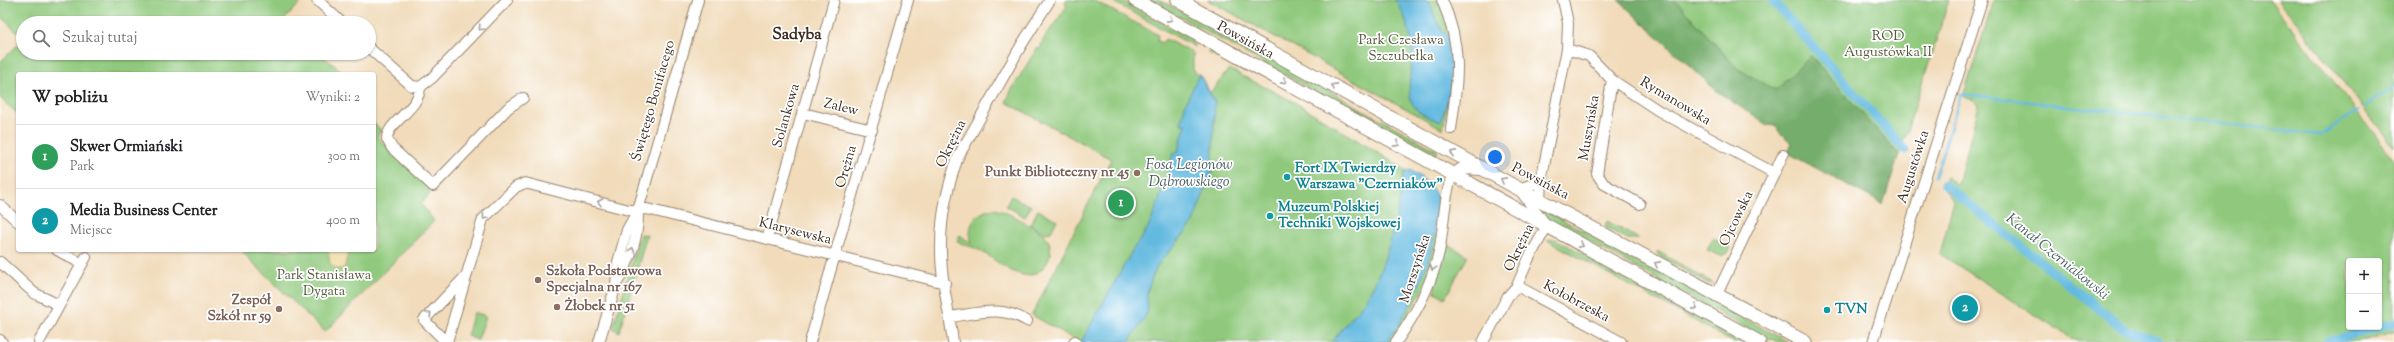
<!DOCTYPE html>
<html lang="pl">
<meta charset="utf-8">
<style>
:root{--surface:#fff;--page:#f2f2f2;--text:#202124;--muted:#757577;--line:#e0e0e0;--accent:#b45309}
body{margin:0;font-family:"Sorts Mill Goudy",serif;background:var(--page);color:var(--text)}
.controls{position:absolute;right:12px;bottom:12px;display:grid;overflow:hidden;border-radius:4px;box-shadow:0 1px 3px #0004}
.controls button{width:36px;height:36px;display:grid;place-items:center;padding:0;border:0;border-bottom:1px solid var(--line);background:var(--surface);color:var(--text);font:20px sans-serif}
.you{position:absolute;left:1495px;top:157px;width:14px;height:14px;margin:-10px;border:3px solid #fff;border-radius:50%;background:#1a73e8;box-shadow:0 0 0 6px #1a73e833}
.badge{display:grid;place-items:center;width:26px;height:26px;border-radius:50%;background:var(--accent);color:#fff;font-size:13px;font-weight:700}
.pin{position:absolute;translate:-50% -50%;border:2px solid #fff;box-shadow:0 1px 4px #0006}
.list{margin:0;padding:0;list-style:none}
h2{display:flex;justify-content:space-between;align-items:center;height:52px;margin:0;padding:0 16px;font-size:17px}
h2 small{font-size:13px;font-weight:400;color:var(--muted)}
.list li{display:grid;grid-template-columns:26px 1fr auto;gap:12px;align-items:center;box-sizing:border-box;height:64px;padding:0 16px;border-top:1px solid var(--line)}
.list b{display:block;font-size:15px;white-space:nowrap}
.list p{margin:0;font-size:13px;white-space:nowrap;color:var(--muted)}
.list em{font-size:13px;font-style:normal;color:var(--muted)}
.icon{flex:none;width:22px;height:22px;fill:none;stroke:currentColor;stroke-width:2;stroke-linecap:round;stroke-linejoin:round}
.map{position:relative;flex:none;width:2394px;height:342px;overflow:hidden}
.search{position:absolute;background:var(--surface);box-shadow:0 1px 3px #0004;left:16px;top:16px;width:360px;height:44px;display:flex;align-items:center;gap:10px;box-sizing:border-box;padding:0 14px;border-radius:22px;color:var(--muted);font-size:15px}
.panel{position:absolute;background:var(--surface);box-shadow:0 1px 3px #0004;left:16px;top:72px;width:360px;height:180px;border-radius:4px}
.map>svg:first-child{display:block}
</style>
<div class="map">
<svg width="2394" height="342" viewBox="0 0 2394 342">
<rect width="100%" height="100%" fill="#fff"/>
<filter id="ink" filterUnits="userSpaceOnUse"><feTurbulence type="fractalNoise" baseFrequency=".025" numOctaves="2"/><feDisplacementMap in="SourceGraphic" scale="8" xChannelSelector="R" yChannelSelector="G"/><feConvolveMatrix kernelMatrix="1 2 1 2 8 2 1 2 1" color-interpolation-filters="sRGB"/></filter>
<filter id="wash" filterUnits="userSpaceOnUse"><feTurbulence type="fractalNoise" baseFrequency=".012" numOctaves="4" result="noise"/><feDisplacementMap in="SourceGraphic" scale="16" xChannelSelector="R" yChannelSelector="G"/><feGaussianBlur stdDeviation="0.9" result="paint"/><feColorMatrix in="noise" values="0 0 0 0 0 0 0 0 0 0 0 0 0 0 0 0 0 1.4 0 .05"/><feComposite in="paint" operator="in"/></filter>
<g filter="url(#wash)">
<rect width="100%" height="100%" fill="#f1dbba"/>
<path fill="#90c97d" stroke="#667a4e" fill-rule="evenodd" d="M0,0H303L283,21L286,23H23V38L0,16Z
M1067,0H1093L1158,35L1157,41L1162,43L1165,39L1193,53V70L1203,79L1210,93L1229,69L1296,103L1429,184L1439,200L1435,235L1438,236L1437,243L1425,286L1392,342H1079L1032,315L1111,159L1006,102L1011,91L1037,48L1040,49L1043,40L1067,6L1065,3Z
M1110,0H1121L1190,38L1195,47Z
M1149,0H1159L1232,37L1438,151L1434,157Z
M1208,0H1439L1449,26L1453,75L1443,129Z
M1675,0H1949L1899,155L1811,56L1776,90L1738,70Z
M1994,0H2270L2394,159V332L2358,342H2078L1940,254L1954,201L1942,187L1946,176L1958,185L1979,105L1974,100L1963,97ZM2349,261H2379V327H2349Z
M2278,0H2394V147L2294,19Z
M23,40V53H318L342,71L339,74H18V114L0,98V62Z
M1211,51L1250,70L1246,72L1207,52Z
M374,123L381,130L377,137L432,191L421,204L434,221L325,332L244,254L243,250H374Z
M1011,196L1031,206L1025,217L1006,206Z
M1537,206L1781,338L1788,342H1778L1743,326L1544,217Z
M993,209C1005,210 1043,230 1048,240C1057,256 1041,278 1023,275C1003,271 988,251 969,246C965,245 962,244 957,241L960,235L972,244C966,226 975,212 993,209Z
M1038,210L1057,220L1051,232L1045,233L1030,225Z
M1607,221L1634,236L1638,239H1627L1605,227Z
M640,234L647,235L619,332L613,328Z
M1713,238L1730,247L1727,253L1721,256L1707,250Z
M1555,239L1559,241L1744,342H1733L1547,240Z
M1447,244L1468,256L1445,298L1434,291Z
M1657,251L1714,284L1708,283L1658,256Z
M474,312L486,316L478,340L467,336Z"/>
<path fill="#74ad6c" stroke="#586c45" d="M1618,0H1675L1738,69L1776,90L1811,56L1899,155L1883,204L1788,153L1792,143L1779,132L1777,126L1767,125L1718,92Z"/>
<path fill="#eeda9e" stroke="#94825e" d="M328,250H349L344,269H337L330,264Z"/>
<path fill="#63bae0" stroke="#4f727f" d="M1395,0H1428C1432,8 1434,18 1439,25C1443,32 1448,35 1450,43C1456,70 1450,97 1440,122C1431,118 1420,115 1414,106C1404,92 1413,69 1412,52C1411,33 1406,15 1395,0Z
M1199,74L1215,102L1212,172L1192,225L1156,267L1147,292L1148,312L1129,342H1081L1135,246C1155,226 1164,181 1173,154L1178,151L1186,124H1181L1185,105Z
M1410,170C1422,177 1435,187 1438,201C1441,210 1437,225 1435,234C1425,278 1413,305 1387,342H1331C1342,328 1356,314 1366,299C1387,265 1399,213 1404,173Z"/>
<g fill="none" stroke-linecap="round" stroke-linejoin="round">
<path stroke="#63bae0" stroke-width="2.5" d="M2365,107L2394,86
M1935,177L1961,94L2321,135L2359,110"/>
<path stroke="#63bae0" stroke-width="9" d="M1772,0L1905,150
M1944,184L2124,329L2159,342
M2327,342L2394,323"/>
</g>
</g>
<g filter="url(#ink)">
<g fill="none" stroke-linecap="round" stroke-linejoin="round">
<g stroke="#96826c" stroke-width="12">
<path id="minor" d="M317,0L342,23
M1442,0C1463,48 1458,79 1451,129
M369,48L412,86L420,87L432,78L507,0
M1567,49L1589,56L1612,80L1659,111L1774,173
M1612,80L1597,174L1604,184L1640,204
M420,87C420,109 386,123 387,139L392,148L433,186L508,108L523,98
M803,113L872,130
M1540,200L1541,181L1567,49L1568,23L1563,0
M0,205L18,222
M767,239L834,0
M57,250L82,264
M0,262L34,293L59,305
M618,281C631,259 639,236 638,210
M1517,286L1621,342
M1716,296L1783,155
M950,317C979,313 1001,305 1027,321
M0,340L2,342
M39,342L86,257
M446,342L424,320L465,277
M447,342L483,219L516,187L525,183L629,210L647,209L945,283
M599,342L616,285L618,262L627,230L638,210L698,0
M810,342L908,0
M953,342C949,310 940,276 941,244C941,214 948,185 958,157L1022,44L1050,0
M1074,342L1075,341
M1396,342C1416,314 1433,282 1440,247C1444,224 1444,197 1452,175L1460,169L1482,170
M1483,342L1508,296L1517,286L1529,258L1547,226L1519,189L1541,181
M1873,342L1982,0"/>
</g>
<g stroke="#96826c" stroke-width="15">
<path id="major" d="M1135,0L1759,342
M1178,0L1519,189L1805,342"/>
</g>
<use href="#minor" stroke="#fff" stroke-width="10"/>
<use href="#major" stroke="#fff" stroke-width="13"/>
</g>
<defs><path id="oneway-chevron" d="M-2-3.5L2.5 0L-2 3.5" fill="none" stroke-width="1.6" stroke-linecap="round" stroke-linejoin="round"/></defs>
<g stroke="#a79f9a">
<use href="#oneway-chevron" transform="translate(1170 19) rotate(28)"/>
<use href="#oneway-chevron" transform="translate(481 28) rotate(134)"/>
<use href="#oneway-chevron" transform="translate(1284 81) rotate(29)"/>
<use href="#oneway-chevron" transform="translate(1334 86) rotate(-151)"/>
<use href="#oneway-chevron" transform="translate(1397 144) rotate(29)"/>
<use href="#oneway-chevron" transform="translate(1453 153) rotate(-151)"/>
<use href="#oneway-chevron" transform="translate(1503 180) rotate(-151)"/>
<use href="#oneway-chevron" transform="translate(600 202) rotate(-166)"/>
<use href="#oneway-chevron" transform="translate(485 217) rotate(126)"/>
<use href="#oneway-chevron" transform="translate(1581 245) rotate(29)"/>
<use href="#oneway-chevron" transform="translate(632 250) rotate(-74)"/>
<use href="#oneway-chevron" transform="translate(1657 264) rotate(-151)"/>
<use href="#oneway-chevron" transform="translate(1433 268) rotate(108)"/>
<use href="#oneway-chevron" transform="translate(1695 307) rotate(29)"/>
<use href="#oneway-chevron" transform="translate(429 314) rotate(-46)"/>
</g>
</g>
<g fill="#8d6e63" stroke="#fff" stroke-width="1.5">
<circle cx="1137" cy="173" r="4"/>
<circle cx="538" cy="280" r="4"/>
<circle cx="557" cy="307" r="4"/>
<circle cx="279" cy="309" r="4"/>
</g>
<g fill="#0f9aa8" stroke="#fff" stroke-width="1.5">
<circle cx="1287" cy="177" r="4"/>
<circle cx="1270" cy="216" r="4"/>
<circle cx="1827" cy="310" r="4"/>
</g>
<g text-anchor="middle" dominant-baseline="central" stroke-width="3.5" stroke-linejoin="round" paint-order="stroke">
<g font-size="14" fill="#545a3a" stroke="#fff">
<text x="1888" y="37">ROD<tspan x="1888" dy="16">Augustówka II</tspan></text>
<text x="1401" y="41">Park Czesława<tspan x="1401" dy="16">Szczubełka</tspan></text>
<text x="324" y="276">Park Stanisława<tspan x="324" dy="16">Dygata</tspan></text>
</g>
<g font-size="14" fill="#3b2a1e" stroke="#fff">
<text transform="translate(1245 41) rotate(29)">Powsińska</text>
<text transform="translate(654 101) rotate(-74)">Świętego Bonifacego</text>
<text transform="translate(1675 102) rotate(31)">Rymanowska</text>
<text transform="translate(841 108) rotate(14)">Zalew</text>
<text transform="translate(787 116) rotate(-74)">Solankowa</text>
<text transform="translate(1590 128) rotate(-80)">Muszyńska</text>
<text transform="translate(952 144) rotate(-64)">Okrężna</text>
<text transform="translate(847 167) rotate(-74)">Orężna</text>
<text transform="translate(1914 167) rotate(-72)">Augustówka</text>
<text transform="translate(1540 182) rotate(28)">Powsińska</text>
<text transform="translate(1737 219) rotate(-64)">Ojcowska</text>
<text transform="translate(795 232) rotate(14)">Klarysewska</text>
<text transform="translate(1520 248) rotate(-64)">Okrężna</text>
<text transform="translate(1416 269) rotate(-72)">Morszyńska</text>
<text transform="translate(1576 302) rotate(28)">Kołobrzeska</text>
</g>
<g font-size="14" font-weight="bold" fill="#0d838f" stroke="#fff" text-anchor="start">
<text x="1295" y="169">Fort IX Twierdzy<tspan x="1295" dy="16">Warszawa "Czerniaków"</tspan></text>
<text x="1278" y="208">Muzeum Polskiej<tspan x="1278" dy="16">Techniki Wojskowej</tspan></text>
<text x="1835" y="310">TVN</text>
</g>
<g font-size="14" font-weight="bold" fill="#785e54" stroke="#fff" text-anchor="end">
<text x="1129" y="173">Punkt Biblioteczny nr 45</text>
<text x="546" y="272" text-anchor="start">Szkoła Podstawowa<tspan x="546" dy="16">Specjalna nr 167</tspan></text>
<text x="271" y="301">Zespół<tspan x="271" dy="16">Szkół nr 59</tspan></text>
<text x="565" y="307" text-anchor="start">Żłobek nr 51</text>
</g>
<g font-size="15" font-style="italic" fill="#495c62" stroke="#fff">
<text x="1189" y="165">Fosa Legionów<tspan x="1189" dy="17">Dąbrowskiego</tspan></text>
<text transform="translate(2057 257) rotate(39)">Kanał Czerniakowski</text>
</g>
<g font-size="16" font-weight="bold" fill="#3b2a1e" stroke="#fff">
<text x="797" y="35">Sadyba</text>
</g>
</g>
</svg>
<div class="controls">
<button>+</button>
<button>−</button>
</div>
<div class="you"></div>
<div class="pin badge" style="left:1121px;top:203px;background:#2e9e5b">1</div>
<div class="pin badge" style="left:1965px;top:308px;background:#0f9aa8">2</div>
<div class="search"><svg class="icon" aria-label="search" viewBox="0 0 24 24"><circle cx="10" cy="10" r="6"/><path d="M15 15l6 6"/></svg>Szukaj tutaj</div>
<section class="panel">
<h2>W pobliżu<small>Wyniki: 2</small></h2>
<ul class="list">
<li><span class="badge" style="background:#2e9e5b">1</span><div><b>Skwer Ormiański</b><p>Park</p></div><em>300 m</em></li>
<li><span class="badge" style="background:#0f9aa8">2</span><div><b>Media Business Center</b><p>Miejsce</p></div><em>400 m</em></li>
</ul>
</section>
</div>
